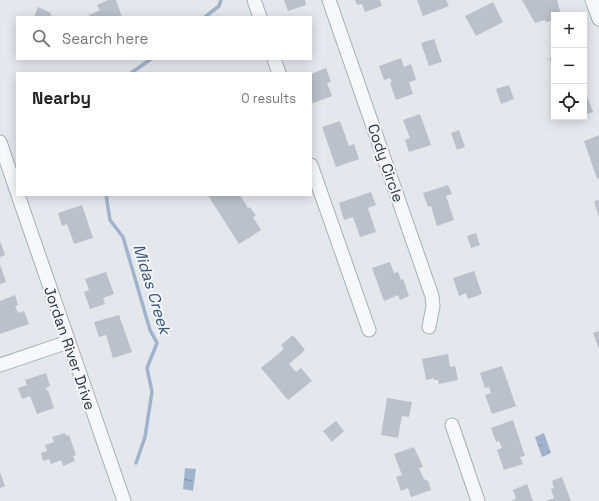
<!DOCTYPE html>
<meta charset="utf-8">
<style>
:root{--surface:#fff;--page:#f6f6f6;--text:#222;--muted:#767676;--line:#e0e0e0}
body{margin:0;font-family:"Space Grotesk",sans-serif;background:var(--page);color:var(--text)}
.controls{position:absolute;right:12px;top:12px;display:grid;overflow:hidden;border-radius:0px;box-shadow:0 2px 10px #0003}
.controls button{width:36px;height:36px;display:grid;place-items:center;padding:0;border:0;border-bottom:1px solid var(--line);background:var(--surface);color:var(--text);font:20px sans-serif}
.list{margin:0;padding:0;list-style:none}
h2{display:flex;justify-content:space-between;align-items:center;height:52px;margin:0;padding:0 16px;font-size:17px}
h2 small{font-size:13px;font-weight:400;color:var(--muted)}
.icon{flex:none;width:22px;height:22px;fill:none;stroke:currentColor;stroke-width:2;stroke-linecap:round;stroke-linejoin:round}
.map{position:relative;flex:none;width:599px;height:501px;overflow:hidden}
.search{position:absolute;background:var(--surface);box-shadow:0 2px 10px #0003;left:16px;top:16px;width:296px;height:44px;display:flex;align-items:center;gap:10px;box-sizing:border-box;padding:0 14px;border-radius:0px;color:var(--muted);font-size:15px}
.panel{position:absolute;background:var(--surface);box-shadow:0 2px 10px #0003;left:16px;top:72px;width:296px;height:124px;border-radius:0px}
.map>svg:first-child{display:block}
</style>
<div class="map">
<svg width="599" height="501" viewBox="0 0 599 501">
<defs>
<pattern id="water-ripples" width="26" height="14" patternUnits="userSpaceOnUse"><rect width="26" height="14" fill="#9fb4cc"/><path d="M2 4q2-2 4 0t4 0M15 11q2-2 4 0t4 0" fill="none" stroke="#8293a7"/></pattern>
</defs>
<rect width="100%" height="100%" fill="#e4e7ec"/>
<path fill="url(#water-ripples)" d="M544,433L551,453L542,457L535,437Z
M185,468L196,469L193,491L183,489Z"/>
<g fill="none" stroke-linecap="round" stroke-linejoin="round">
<path stroke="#9fb4cc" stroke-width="3.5" d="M205,17L219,6L221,0
M131,73L151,59
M106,195L110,220L123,237L150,330L157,343L147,368L152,392L145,437L136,463"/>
</g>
<path fill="#bbc0ca" d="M108,0H116L122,17H89V15L100,10L97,5Z
M284,0H305L306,5L288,11Z
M355,0H380L382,6L365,12L362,4L357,5Z
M417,0H446L449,6L423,16Z
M522,0H557L561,15H554V20L546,22L545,20L535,23Z
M493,2L503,22L476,36L465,16Z
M38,7L51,13L50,15L55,17H34Z
M434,39L442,62L429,66L421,43Z
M554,57V71L549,58Z
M401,58L404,67L411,64L416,80L409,82L413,94L396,100L390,83L392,82L390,78L384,80L379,66Z
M326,68L331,82L327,83L332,96L311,104V74Z
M509,85L514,99L501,104L496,89Z
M584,88L593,112L584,115Z
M420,114L431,145L409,152L405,140L410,138L403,120Z
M340,121L349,146L354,144L359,159L336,167L322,127Z
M459,130L465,147L457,150L451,133Z
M599,135V178L597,179L584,141Z
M448,185L452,194L446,196L454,220L437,226L431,206L428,207L423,193Z
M371,192L376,205L368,208L376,232L360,237L353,217L344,220L339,203Z
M212,195H240L248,208L250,207L256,216L253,217L261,230L239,244L209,197Z
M599,200V217L594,201Z
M82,205L93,238L74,244L67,224L62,226L58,213Z
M476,233L480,245L471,248L467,236Z
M0,241L5,255L0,257Z
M390,262L394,273L398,272L401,280L403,279L409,296L400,300L398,295L384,301L372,268Z
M0,264L6,282L0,284Z
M474,271L482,294L468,299L466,293L459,296L453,278Z
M106,272L114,294L103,298L105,304L90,309L84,292L89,290L85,279Z
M15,295L18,305L15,306L18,313L24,311L29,324L0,334V301Z
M119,315L132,352L113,358L106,335L99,337L94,322Z
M599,331V349L593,333Z
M293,335L305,350L289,364L296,372L301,368L312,381L288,400L261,368L284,349L281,345Z
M448,354L450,367L455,366L458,380L439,384L438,380H434V378L426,380L422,359Z
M502,366L516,406L492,414L485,395L491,393L489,387L485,388L480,373Z
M46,373L50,386L46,388L47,391L48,390L54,408L37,414L30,396L22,399L18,388L27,385L25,380Z
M387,398L412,402L409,417L402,416L398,438L381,435Z
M513,420L525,456L520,457L523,464L504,470L497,450L502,448L499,441L496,442L491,428Z
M336,421L344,431L332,442L323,431Z
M65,433L66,436L69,435L76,455L73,456L75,461L63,466L61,460L51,464L49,459L43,461L41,453L47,451L45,445L54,442L52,437Z
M414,447L423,467L419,468L421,473L424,479L428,481L431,490L411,497L408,488L401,491L396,477L402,475L394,454Z
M0,472L5,486L0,488Z
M562,477L571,501H545L554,498L551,489L554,488L552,481Z
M527,484L533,501H512L516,498L513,490Z"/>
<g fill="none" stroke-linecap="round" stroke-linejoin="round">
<g stroke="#a9aeb7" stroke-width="15">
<path id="minor" d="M254,0L260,17
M329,0L432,296L433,306L429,327
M592,0L599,19
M274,59L279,73
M0,142L17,192
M311,165L369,330
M18,195L124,501
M0,365L68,342
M452,425L478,501"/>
</g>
<use href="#minor" stroke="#f7f8fa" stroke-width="13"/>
</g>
<g text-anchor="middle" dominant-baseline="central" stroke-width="4" stroke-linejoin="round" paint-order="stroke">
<g font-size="15" fill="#2b3445" stroke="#f4f6f9">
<text transform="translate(386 163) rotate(71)">Cody Circle</text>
<text transform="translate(70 348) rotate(71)">Jordan River Drive</text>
</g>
<g font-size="16" font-style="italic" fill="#34527a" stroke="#f4f6f9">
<text transform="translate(152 289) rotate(73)">Midas Creek</text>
</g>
</g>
</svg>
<div class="controls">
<button>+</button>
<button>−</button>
<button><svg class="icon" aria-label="locate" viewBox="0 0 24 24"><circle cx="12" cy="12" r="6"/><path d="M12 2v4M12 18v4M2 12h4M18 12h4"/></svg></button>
</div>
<div class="search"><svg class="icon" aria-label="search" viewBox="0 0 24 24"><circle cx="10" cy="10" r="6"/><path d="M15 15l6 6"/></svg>Search here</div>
<section class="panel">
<h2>Nearby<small>0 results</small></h2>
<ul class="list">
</ul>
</section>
</div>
